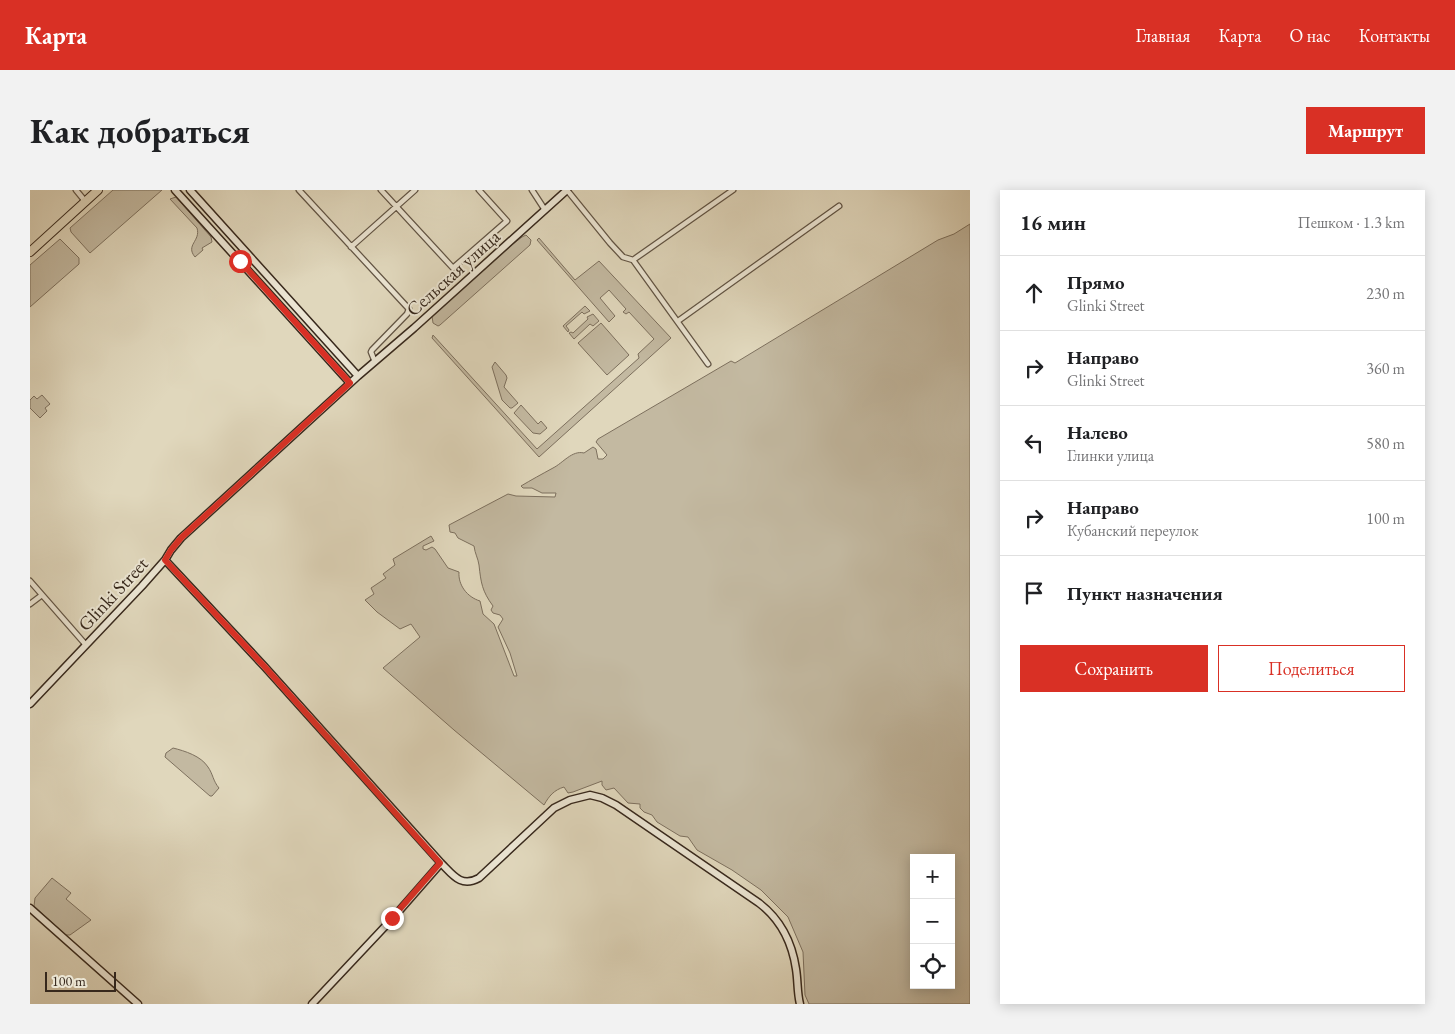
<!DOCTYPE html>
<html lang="ru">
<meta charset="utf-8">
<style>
:root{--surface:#fff;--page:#f2f2f2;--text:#202124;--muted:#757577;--line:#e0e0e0;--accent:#d93025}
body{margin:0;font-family:"EB Garamond",serif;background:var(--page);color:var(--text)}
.controls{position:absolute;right:15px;bottom:15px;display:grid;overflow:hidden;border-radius:0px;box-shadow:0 2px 12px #0003}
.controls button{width:45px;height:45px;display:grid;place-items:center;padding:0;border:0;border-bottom:1px solid var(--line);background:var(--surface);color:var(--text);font:25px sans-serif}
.scale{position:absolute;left:15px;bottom:12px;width:71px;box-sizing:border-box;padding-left:5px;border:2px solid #37281c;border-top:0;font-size:14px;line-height:18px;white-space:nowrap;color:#37281c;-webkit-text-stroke:4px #ebe5d3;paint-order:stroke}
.stop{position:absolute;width:15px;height:15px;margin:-11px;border:4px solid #d93025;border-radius:50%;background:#fff}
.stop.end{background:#d93025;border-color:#fff;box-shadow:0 1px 5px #0008}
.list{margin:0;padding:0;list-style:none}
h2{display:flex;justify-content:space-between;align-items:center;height:65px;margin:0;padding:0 20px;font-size:21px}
h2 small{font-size:16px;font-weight:400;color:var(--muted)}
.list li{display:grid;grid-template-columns:32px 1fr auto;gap:15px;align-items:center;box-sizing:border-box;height:75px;padding:0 20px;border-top:1px solid var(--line)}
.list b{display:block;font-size:19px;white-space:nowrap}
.list p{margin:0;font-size:16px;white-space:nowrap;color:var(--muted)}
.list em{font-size:16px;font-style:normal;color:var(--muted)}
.actions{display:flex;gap:10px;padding:15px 20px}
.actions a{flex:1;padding:11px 0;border:1px solid var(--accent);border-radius:0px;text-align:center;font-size:18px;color:var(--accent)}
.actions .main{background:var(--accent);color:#fff}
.icon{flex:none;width:28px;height:28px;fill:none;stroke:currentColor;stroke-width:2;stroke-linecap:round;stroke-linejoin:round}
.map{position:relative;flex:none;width:940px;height:814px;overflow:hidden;border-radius:0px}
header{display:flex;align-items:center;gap:30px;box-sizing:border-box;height:70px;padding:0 25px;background:var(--accent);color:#fff}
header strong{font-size:24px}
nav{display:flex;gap:28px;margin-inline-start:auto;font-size:18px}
.intro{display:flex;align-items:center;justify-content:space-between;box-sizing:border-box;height:120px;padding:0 30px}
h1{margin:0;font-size:35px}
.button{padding:12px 22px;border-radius:0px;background:var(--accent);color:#fff;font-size:18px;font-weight:700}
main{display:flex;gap:30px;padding:0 30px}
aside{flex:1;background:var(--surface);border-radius:0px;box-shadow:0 2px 12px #0003}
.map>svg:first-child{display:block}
</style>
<header>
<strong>Карта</strong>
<nav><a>Главная</a><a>Карта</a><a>О нас</a><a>Контакты</a></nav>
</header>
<div class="intro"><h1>Как добраться</h1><a class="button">Маршрут</a></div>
<main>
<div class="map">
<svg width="940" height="814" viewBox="0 0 940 814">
<rect width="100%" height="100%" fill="#e0d7bc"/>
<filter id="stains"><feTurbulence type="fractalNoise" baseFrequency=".004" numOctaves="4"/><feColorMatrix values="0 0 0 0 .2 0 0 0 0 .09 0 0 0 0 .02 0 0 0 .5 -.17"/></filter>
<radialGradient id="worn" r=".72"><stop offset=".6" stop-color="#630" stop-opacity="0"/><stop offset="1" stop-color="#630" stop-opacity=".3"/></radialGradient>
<path fill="#c3b9a1" stroke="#7d705e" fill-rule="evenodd" d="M83,0H132L60,63L41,42L40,38Z
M146,7L181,47L182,52L172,58L173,60L165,67C155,55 171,51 167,38L140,9Z
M940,34V814H779L775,805L773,762L758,727L731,700L702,680L667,660L658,647L650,646L627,632L622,625L614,622L610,618V614L598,613L584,598L576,600L572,595V591L543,602L538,603L534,597C524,600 519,606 514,615L424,540L353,478L390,447L381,434L370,439L347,422L335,410L344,404L341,398L356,388L353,384L365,375L363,369L401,346L404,351L393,356V359L396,360L402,357L405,359L418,378L429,382C428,395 437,407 450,411L453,424L464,434L484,486H487L480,463L468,437L473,429L470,425L463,423L461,420L463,416C452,401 451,393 449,375C448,368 445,364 444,356L428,348L425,343L420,342L419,335L478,304L486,306L525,307L526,303H512L502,298H493L491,296C501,290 512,284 523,278C533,273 542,260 554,263L563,257L566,259L568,269H573L577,265L566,252L568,249L701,171L705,173L908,50L924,44ZM884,668H921V795H884Z
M496,45L501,50L500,55L410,135L408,136L403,133L402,126L474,61L492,47Z
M509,48L545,90L569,71L641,148L509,267L402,148L403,145L507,259L609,168L608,164L624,149L599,122L596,124L593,122L596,119L579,100L570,108L585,126L579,132L507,50Z
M30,49L49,68V74L0,117V75Z
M555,116L560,121L554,124L552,122L536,136L539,140L538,142L533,136Z
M563,124L569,131L563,136L560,134L544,149L539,143L541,142L543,143L558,129L557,127Z
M571,133L599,165L577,185L548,153Z
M465,172L476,185L477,188L474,197L488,213L482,218H480L472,210L462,177Z
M12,205L20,214L15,218L17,221L10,228L0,218V210L4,206L7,209Z
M491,215L508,234L511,231L517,238L510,244L503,243L484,223Z
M143,558C155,561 171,566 178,577C183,584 183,591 189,598L182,606H180L135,567L136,563Z
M22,688L41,703L36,709L61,730L40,745H36L4,716L5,708Z"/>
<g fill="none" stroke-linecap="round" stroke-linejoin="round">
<g stroke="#615444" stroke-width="7">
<path id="minor" d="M46,0L55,11
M269,0L379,119L377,124L342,160L341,162L345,172
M351,0L423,78L477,31L449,0
M502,0L515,20
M537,0L580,53L593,67L603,70L678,174
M321,57L385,0
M603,70L703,0
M648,131L809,16
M0,391L56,455
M0,414L12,405"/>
</g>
<g stroke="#37281c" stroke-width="9">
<path id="secondary" d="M145,0L320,193
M160,0L328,186
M135,370L234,476L411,673C423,685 431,698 449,688L524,618L540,610L560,605L572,608L586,615L729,713C750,729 762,752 766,779C768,791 767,802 770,814
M0,514L112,396L135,370L141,360L151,348L328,186L384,138L537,0
M0,718L108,814
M282,814L362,729L411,673"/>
</g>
<g stroke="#37281c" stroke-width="10">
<path id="primary" d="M0,62L68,0"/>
</g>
<use href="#minor" stroke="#ebe5d3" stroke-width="4.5"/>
<use href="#secondary" stroke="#ebe5d3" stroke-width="6"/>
<use href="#primary" stroke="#e0d7bc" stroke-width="8"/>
</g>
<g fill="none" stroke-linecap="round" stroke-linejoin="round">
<path stroke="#d93025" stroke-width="6" d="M210,71L320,193L151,348L141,360L135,370L234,476L410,673L362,728"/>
</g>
<g text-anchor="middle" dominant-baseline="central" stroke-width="4" stroke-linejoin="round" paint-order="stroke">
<g font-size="19" fill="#37281c" stroke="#ebe5d3">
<text transform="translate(423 83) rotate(-42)">Сельская улица</text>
<text transform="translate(83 404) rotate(-47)">Glinki Street</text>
</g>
</g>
<rect width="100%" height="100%" filter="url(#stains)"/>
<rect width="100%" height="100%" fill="url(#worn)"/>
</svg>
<div class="controls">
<button>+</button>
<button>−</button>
<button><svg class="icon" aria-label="locate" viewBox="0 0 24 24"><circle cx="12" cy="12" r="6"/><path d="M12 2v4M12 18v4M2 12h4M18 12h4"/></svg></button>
</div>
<div class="scale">100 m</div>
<div class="stop" style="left:210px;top:71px"></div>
<div class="stop end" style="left:362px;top:728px"></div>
</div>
<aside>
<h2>16 мин<small>Пешком · 1.3 km</small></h2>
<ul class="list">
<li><svg class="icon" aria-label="ahead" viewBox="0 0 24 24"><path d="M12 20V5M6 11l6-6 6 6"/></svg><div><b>Прямо</b><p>Glinki Street</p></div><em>230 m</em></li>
<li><svg class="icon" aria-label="right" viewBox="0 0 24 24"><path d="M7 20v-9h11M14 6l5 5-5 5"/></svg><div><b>Направо</b><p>Glinki Street</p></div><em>360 m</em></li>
<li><svg class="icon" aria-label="left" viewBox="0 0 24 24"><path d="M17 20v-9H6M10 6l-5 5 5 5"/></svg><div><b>Налево</b><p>Глинки улица</p></div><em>580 m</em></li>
<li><svg class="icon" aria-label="right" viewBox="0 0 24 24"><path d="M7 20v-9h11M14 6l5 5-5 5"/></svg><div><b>Направо</b><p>Кубанский переулок</p></div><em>100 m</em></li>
<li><svg class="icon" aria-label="arrive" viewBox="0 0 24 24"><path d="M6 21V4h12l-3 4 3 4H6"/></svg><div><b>Пункт назначения</b></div></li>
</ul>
<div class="actions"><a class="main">Сохранить</a><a>Поделиться</a></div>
</aside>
</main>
